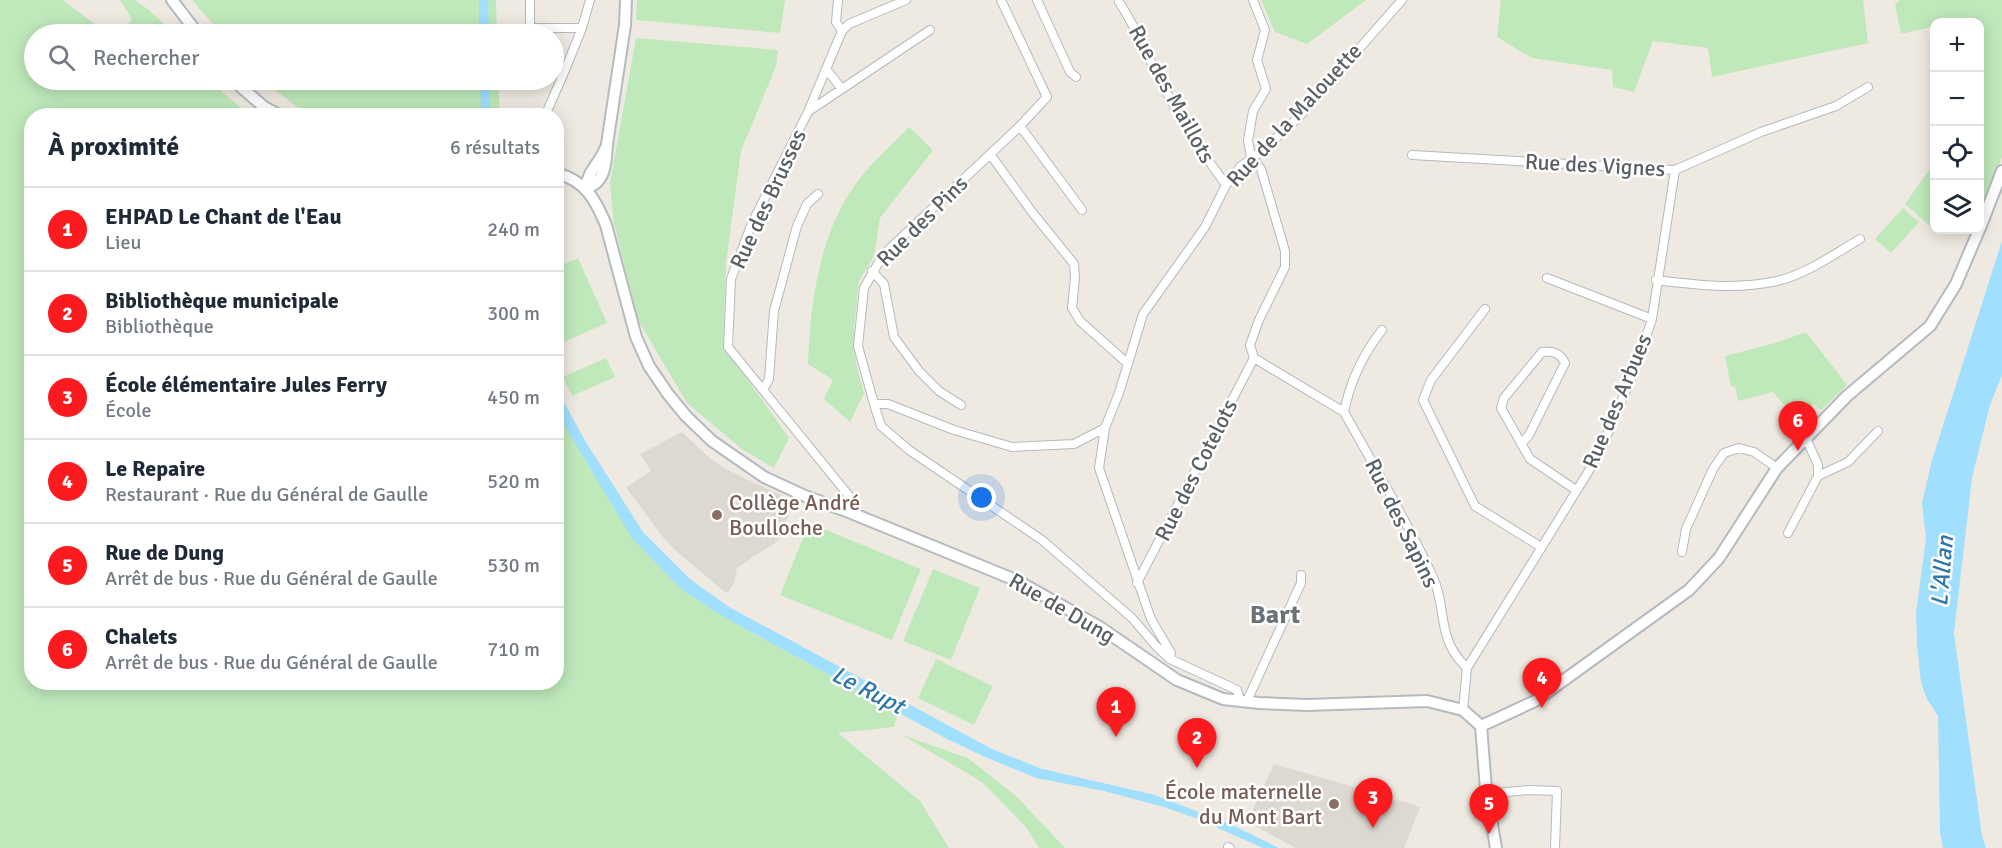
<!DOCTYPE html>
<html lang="fr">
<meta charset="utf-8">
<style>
:root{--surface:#fff;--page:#f6f6f7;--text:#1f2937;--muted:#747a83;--line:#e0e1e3;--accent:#fb1b1f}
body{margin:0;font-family:Signika,sans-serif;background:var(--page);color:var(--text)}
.controls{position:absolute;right:18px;top:18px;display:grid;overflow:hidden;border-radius:12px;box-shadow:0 3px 15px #0003}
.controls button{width:54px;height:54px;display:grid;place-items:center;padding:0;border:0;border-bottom:2px solid var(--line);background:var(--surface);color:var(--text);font:30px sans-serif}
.you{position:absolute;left:982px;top:498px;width:21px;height:21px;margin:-15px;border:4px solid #fff;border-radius:50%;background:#1a73e8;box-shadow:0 0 0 9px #1a73e833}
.badge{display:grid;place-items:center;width:39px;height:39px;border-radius:50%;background:var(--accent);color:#fff;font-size:20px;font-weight:700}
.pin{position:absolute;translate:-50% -50px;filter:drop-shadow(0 2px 3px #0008)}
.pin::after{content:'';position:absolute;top:32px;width:21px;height:18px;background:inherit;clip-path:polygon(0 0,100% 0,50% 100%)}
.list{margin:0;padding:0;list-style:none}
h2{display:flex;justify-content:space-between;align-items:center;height:78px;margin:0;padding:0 24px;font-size:26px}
h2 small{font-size:20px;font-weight:400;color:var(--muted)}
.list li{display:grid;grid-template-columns:39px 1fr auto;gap:18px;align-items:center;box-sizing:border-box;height:84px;padding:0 24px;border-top:2px solid var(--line)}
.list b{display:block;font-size:22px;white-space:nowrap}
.list p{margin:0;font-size:20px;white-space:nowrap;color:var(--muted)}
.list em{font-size:20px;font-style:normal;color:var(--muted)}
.icon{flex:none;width:33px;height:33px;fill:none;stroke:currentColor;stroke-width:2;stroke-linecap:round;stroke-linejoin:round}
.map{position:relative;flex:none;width:2002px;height:848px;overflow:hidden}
.search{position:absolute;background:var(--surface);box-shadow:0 3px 15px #0003;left:24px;top:24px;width:540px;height:66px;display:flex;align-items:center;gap:15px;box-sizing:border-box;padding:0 21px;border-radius:33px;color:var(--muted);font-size:22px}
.panel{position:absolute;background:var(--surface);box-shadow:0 3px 15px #0003;left:24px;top:108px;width:540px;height:582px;border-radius:24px}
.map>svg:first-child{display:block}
</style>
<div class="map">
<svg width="2002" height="848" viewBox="0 0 2002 848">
<rect width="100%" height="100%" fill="#efeae1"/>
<path fill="#ded9d0" d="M682,432L712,460L728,470L791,500V510L778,541L735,569L737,573L733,584L730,590L726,593L676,551L661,535L626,487L651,471L640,454Z
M1274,764L1365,790V798L1402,801L1420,807L1404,848H1296L1247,822Z"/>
<path fill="#bfe9bb" d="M0,0H63L108,34H34V80H211L217,88L250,115L32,116V682H556L557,402L629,526L685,589L753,633L898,712L894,727L838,733L920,801L949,848H0Z
M120,0H135L149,10L174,34H121L132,19Z
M192,0H496L497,34H222Z
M637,0H785L780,33L636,20Z
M1261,0H1366L1307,44L1275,32Z
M1501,0H1863L1868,43L1712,77L1708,48L1653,41L1634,92L1613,87L1612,70L1532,58L1497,37Z
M1900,0H2002V157L1980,217V22H1934V31L1932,27L1901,34L1895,4Z
M636,38L778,50L776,66L741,151L726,263L723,345L789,438L774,468L743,450L687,403L638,320L614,224L610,183Z
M262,80H498L500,115H315L297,107Z
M909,127L933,150L880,218L874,256L859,281L854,329L856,363L864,393L850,422L824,399L833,380L808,364C810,301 820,228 861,177C875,159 893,144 909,127Z
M1934,163V226L1932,228L1905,204Z
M1903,208L1919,222L1891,253L1875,239Z
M578,258L607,323L559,344L556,338L557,267Z
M1806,332L1847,385L1821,410L1814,404L1796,419L1773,392L1738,401L1735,386L1731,387L1725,356L1775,343Z
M606,358L615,377L572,396L563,377Z
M809,523L921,569L892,640L780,595Z
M933,569L980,588L951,660L903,641Z
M936,659L993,686L974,725L918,698Z
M902,735L968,758L1017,797L1065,848H1039L1026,827L982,782Z"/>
<path fill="#a1dfff" d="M479,0H488L489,34H479Z
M480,80H489L490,115H481Z
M2002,241V375L1990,405L1972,478L1954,633L1982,836L1986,848H1943L1940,833L1938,716L1927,699L1921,683L1917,644L1916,613L1926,538L1922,503L1932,460Z
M557,389L584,439L643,532L690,579L729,607L992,749L1042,769L1155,795L1232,825L1279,848H1263L1195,818L1164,807L1104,791L1036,778L985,757L945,738L722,616L680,588L632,538L557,413Z"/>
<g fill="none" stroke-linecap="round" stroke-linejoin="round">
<g stroke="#b4b9be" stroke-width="10">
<path id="street" d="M530,0V28H582L590,0
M838,0L836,22L842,31
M1037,0L1070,72L1076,77
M1253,0L1265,30L1257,60L1266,89L1253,111L1248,141L1251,157L1261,169L1285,251V267L1259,320L1250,345L1254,358
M1119,2C1137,29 1149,59 1164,88C1182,121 1203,154 1226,185
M826,69L842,89
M565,70L582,28
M809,111L930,30
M545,116L565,70L554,65
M1020,126L1082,210
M990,154L1032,212L1074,264L1075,278L1072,308L1080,321L1127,363
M1412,155L1675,170L1761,132L1836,106L1868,87
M872,271L884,284L894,337L919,371L939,391L961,405
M1547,278L1652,319
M1656,280C1697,285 1736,290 1777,281C1807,274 1834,254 1860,239
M1485,309L1431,380L1423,400L1475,506L1541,547
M1382,330C1364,353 1350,382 1344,412C1374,466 1406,519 1432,575C1448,608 1435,638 1467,668
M1254,358L1344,412
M763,390L769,379L774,311L797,226L807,204L818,194
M874,404L858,346L864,288L883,255L1020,126L1047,97L1001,0
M1105,428L1099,468L1151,619L1171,653L1170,659
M1521,444L1529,435L1565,363C1560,353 1554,351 1542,352L1504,398L1501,408L1530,459L1576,490
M1818,476L1848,462L1878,431
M849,512L850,497L728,347L731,279L752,223L808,112L842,31L849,24L906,0
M1788,533L1818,476V465L1806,438
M1682,552L1686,529L1713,469L1724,453L1739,448L1754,452L1777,468
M1137,583L1254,358
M1240,700L1237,690L1170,659L1156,646L1132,618L1042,540L909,450L881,426L874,404H888L954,430L1012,447L1074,444L1105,428L1119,393L1143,314L1205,227L1226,185L1241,166L1263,150L1299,117L1402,0
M1247,701L1301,583V575
M1463,710L1467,668L1598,456L1635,369L1652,319L1675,170
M1486,794L1529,790L1557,791L1555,848
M1228,847L1230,848"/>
</g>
<g stroke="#b5bac0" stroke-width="14">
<path id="secondary" d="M172,0L198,34
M233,80L264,107L281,116
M556,173C586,181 595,199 606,225L636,337L649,366L668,394L686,416L712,441L764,477L805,496L849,512L1018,581L1098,626L1177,680L1223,699L1259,703L1307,705L1427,701L1463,710L1481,726
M586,188C606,183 606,161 607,144L625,25L626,0
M586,188C587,172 600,163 605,149
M1980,228L2002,171
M1496,848L1486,789L1481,726L1535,701L1689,590L1719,558L1777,468L1847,396L1930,326L1956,284L1979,230"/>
</g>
<use href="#street" stroke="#fff" stroke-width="8"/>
<use href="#secondary" stroke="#fff" stroke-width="10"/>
</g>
<g fill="#8d6e63" stroke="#fff" stroke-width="2">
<circle cx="717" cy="515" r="6"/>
<circle cx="1334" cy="804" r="6"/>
</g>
<g text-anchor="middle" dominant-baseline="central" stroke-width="5" stroke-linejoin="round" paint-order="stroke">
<g font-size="22" fill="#5a5f64" stroke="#fff">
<text transform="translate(1172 94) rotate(61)">Rue des Maillots</text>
<text transform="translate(1294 115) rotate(-47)">Rue de la Malouette</text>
<text transform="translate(1595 165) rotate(3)">Rue des Vignes</text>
<text transform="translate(768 199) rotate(-65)">Rue des Brusses</text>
<text transform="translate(922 221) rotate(-45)">Rue des Pins</text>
<text transform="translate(1617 401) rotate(-67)">Rue des Arbues</text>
<text transform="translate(1196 470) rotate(-63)">Rue des Cotelots</text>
<text transform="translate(1402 523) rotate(64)">Rue des Sapins</text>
<text transform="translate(1062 608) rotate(30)">Rue de Dung</text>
</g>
<g font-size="22" fill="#785e54" stroke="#fff" text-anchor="start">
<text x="729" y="502">Collège André<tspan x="729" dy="25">Boulloche</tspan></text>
<text x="1322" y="791" text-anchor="end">École maternelle<tspan x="1322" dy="25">du Mont Bart</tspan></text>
</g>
<g font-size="24" font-style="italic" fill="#2f77a9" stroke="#fff">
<text transform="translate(1942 571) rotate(-85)">L'Allan</text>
<text transform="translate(868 690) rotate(27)">Le Rupt</text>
</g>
<g font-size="26" font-weight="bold" fill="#6b7276" stroke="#fff">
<text x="1275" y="615">Bart</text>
</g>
</g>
</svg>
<div class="controls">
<button>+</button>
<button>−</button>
<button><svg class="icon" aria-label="locate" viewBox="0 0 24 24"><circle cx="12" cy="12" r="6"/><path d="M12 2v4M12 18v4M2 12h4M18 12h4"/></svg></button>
<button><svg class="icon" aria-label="layers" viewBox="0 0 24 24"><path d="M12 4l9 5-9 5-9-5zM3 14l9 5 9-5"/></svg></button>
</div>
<div class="you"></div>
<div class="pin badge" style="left:1116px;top:737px">1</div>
<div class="pin badge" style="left:1197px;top:768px">2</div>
<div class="pin badge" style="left:1373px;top:828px">3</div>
<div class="pin badge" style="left:1542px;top:708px">4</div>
<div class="pin badge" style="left:1489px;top:834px">5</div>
<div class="pin badge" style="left:1798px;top:451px">6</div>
<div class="search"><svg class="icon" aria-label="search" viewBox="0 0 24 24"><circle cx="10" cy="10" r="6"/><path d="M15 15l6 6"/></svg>Rechercher</div>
<section class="panel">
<h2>À proximité<small>6 résultats</small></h2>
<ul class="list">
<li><span class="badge">1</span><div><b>EHPAD Le Chant de l'Eau</b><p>Lieu</p></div><em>240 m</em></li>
<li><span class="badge">2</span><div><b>Bibliothèque municipale</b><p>Bibliothèque</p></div><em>300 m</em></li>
<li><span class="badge">3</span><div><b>École élémentaire Jules Ferry</b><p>École</p></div><em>450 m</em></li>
<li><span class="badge">4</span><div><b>Le Repaire</b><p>Restaurant · Rue du Général de Gaulle</p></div><em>520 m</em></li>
<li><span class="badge">5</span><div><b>Rue de Dung</b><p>Arrêt de bus · Rue du Général de Gaulle</p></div><em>530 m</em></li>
<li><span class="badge">6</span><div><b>Chalets</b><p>Arrêt de bus · Rue du Général de Gaulle</p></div><em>710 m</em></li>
</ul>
</section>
</div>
